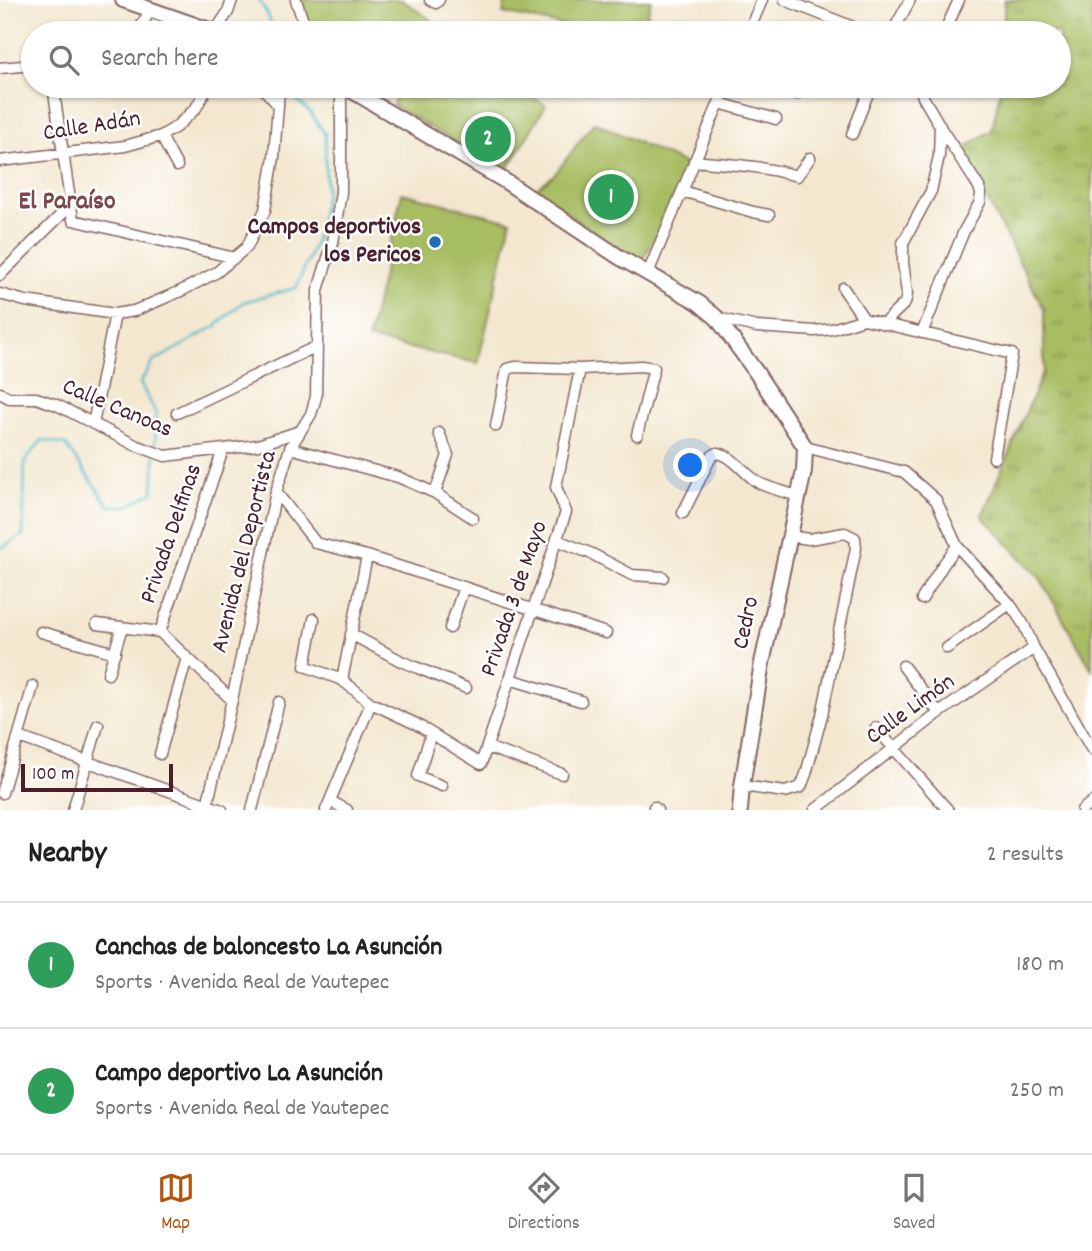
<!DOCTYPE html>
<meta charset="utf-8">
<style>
:root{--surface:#fff;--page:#f2f2f2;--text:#222;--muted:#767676;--line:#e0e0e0;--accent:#b45309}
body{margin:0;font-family:Dekko,sans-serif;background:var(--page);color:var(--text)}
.scale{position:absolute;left:21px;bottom:18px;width:152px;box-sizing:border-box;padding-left:7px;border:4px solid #4a1f2b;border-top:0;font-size:19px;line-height:24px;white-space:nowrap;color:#4a1f2b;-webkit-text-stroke:5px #fff;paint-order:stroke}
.you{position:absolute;left:691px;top:466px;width:24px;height:24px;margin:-18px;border:5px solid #fff;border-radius:50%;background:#1a73e8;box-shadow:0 0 0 10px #1a73e833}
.badge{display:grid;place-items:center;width:46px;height:46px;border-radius:50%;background:var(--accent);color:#fff;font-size:23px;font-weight:700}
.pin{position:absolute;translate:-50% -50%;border:4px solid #fff;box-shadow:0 2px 7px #0006}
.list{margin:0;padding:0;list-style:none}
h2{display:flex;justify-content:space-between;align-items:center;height:91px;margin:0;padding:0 28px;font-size:30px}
h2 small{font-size:23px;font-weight:400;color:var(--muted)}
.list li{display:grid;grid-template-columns:46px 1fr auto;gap:21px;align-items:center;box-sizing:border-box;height:126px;padding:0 28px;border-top:2px solid var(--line)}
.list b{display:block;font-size:26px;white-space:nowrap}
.list p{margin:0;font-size:23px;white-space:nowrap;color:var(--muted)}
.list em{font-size:23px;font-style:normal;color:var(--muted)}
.icon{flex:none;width:38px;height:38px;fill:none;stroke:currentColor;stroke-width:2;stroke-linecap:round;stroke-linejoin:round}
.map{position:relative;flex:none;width:1092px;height:810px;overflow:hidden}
.search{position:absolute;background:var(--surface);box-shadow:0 2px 5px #0004;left:21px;right:21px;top:21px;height:77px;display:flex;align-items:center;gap:18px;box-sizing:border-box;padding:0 24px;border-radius:38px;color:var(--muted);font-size:26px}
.sheet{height:343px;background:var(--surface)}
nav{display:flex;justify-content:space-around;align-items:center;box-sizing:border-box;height:98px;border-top:2px solid var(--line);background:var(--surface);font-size:19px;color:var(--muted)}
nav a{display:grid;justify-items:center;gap:4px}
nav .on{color:var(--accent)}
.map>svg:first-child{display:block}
</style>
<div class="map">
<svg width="1092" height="810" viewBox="0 0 1092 810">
<defs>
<pattern id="park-tufts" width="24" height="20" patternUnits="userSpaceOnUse" patternTransform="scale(1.75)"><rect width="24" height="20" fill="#a7bd62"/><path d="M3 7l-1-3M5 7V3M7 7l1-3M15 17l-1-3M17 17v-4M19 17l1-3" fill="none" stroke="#8a9951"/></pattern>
</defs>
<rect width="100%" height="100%" fill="#fff"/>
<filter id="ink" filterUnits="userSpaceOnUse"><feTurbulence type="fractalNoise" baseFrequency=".0143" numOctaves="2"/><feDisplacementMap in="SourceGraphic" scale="14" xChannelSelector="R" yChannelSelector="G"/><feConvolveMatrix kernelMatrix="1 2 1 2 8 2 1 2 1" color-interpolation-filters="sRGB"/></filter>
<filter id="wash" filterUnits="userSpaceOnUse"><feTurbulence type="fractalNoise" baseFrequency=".00686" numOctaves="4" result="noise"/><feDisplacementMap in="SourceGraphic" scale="28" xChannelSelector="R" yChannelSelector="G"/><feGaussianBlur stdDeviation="1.57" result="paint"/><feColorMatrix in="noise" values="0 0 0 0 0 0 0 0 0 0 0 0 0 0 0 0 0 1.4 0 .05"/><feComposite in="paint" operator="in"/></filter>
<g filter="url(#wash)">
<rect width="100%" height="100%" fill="#f3e7cf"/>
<path fill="#a7bd62" stroke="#786e46" stroke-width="2" d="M299,0H402L431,20L423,33H311Z
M506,0H651L643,33H600L503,13Z
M404,86H512L546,105L506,172L392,105Z
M594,122L689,166L668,219L639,264L599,238L536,189L555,174Z
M402,193L511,221L478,363L368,339Z"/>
<path fill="url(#park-tufts)" stroke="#786e46" stroke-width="2" d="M1005,0H1092V670L1040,578L982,516L1044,370V309L961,150L992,130L1001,86H1059V33H1003Z"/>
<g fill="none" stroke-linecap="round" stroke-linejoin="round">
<path stroke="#4db8ca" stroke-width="2.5" d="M259,0L268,15L274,33
M155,448L156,413L140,383L153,362L216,326L243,302L296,288L315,243L326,191L325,134L310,112L294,98L290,86
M0,549L23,535L25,461L42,440L66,445L109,506H128L153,492L155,455"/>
</g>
</g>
<g filter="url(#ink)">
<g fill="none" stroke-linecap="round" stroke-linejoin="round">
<g stroke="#856564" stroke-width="13">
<path id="street" d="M296,0L307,33
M430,0L436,3L439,0
M785,0L868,33
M137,33L151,9
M214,33L228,12L232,0
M748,33L762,0
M892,33L910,0
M944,33L959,0
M0,68L33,65
M53,86L73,220L235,258
M766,86L797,94
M719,103L776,119
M278,105L279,86
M852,134L871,86
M161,136L177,166
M0,161L125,146L161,136L176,127L196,108L208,86
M694,161C729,164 763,166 797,176L810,158
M682,191L753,212L769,215
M648,273L726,86
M0,275L71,205
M843,288L864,319
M0,294L25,301L115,314L134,311L181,291L217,272L247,247L265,210L274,157L278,105L261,86
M717,318L757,327L815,331L832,329L864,319L1012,354L994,458
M883,324L905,303L907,294L903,262V243L931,191L939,156L940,126L923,97L920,86
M922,333L964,231L980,202L981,194L979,187L940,127
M0,393L9,398H36L57,405L135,445L165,456L258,445L300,431
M177,413L315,347
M93,424L115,314
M496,426L507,369L515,367L580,369L641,366L654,368L637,435
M805,447L904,472L936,500L957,546L1010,604L1024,625L1034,648L1092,750
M290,448L398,477L435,493L473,518
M276,492L316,543L367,556L606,633
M435,493L448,455L439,433
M683,513L711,457L717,453C733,455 745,475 759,483C771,489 785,492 798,496
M557,540L592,554L632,575L663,577
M922,599L943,565L957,546
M314,619L305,666L342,680L371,703L416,724L481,764L566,512L556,487L580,369
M97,624L160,632L232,700
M450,628L464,587
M41,632L115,653
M160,632L223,450
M351,634L401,661L466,688
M947,648L1010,604
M903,666L939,713
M108,674L122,627
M510,679L581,701
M342,680L367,556
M876,728L948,810
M431,734L418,776L442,786
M19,737L222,810
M487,747L562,774
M160,754L187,658
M742,786L785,792L801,787L806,774L822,715L856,548L855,538L845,533L809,539L788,536
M2,793L33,686
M330,801L347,810
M654,807L657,810
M73,810L98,725
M206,810L232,700L276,492L290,448L311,414L316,397L318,290L333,242L341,192V86
M252,810L279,702
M326,810L371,703
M815,810L939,713L1034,648
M1082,810L1092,802"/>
</g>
<g stroke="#856564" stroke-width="18">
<path id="secondary" d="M123,0L218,33
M344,86L505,181L619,257L699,303L717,318L756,372L805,447L804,471L762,663L742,786L740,810"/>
</g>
<use href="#street" stroke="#fff" stroke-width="10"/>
<use href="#secondary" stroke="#fff" stroke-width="14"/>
</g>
</g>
<circle fill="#1f6fb2" stroke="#fff" stroke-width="2.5" cx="435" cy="242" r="7"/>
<g text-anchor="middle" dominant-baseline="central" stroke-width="5" stroke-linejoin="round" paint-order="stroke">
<g font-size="24" fill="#4a1f2b" stroke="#fff">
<text transform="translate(92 127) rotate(-9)">Calle Adán</text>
<text transform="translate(117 409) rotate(23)">Calle Canoas</text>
<text transform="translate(172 534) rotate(-71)">Privada Delfinas</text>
<text transform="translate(245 552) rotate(-76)">Avenida del Deportista</text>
<text transform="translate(515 599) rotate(-71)">Privada 3 de Mayo</text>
<text transform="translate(747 623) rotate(-78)">Cedro</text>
<text transform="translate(911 710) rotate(-36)">Calle Limón</text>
</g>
<g font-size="24" font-weight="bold" fill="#4a1f2b" stroke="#fff" text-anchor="end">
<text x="421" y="228">Campos deportivos<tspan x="421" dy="28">los Pericos</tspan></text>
</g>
<g font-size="26" font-weight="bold" fill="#7a4a4c" stroke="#fff">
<text x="67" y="202">El Paraíso</text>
</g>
</g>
</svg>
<div class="scale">100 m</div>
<div class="you"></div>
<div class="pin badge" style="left:611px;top:197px;background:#2e9e5b">1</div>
<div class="pin badge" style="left:488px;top:139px;background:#2e9e5b">2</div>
<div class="search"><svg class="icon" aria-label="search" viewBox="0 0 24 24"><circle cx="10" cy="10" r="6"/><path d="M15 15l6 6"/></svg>Search here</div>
</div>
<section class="sheet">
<h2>Nearby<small>2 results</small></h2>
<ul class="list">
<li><span class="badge" style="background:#2e9e5b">1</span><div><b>Canchas de baloncesto La Asunción</b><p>Sports · Avenida Real de Yautepec</p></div><em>180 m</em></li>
<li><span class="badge" style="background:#2e9e5b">2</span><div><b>Campo deportivo La Asunción</b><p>Sports · Avenida Real de Yautepec</p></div><em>250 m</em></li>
</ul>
</section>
<nav>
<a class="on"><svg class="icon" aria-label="map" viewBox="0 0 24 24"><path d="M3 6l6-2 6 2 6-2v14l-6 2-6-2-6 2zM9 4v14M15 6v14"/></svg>Map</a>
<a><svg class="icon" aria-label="directions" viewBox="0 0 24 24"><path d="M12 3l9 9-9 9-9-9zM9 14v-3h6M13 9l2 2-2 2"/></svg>Directions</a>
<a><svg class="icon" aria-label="saved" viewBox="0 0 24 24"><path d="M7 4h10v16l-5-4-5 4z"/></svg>Saved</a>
</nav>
